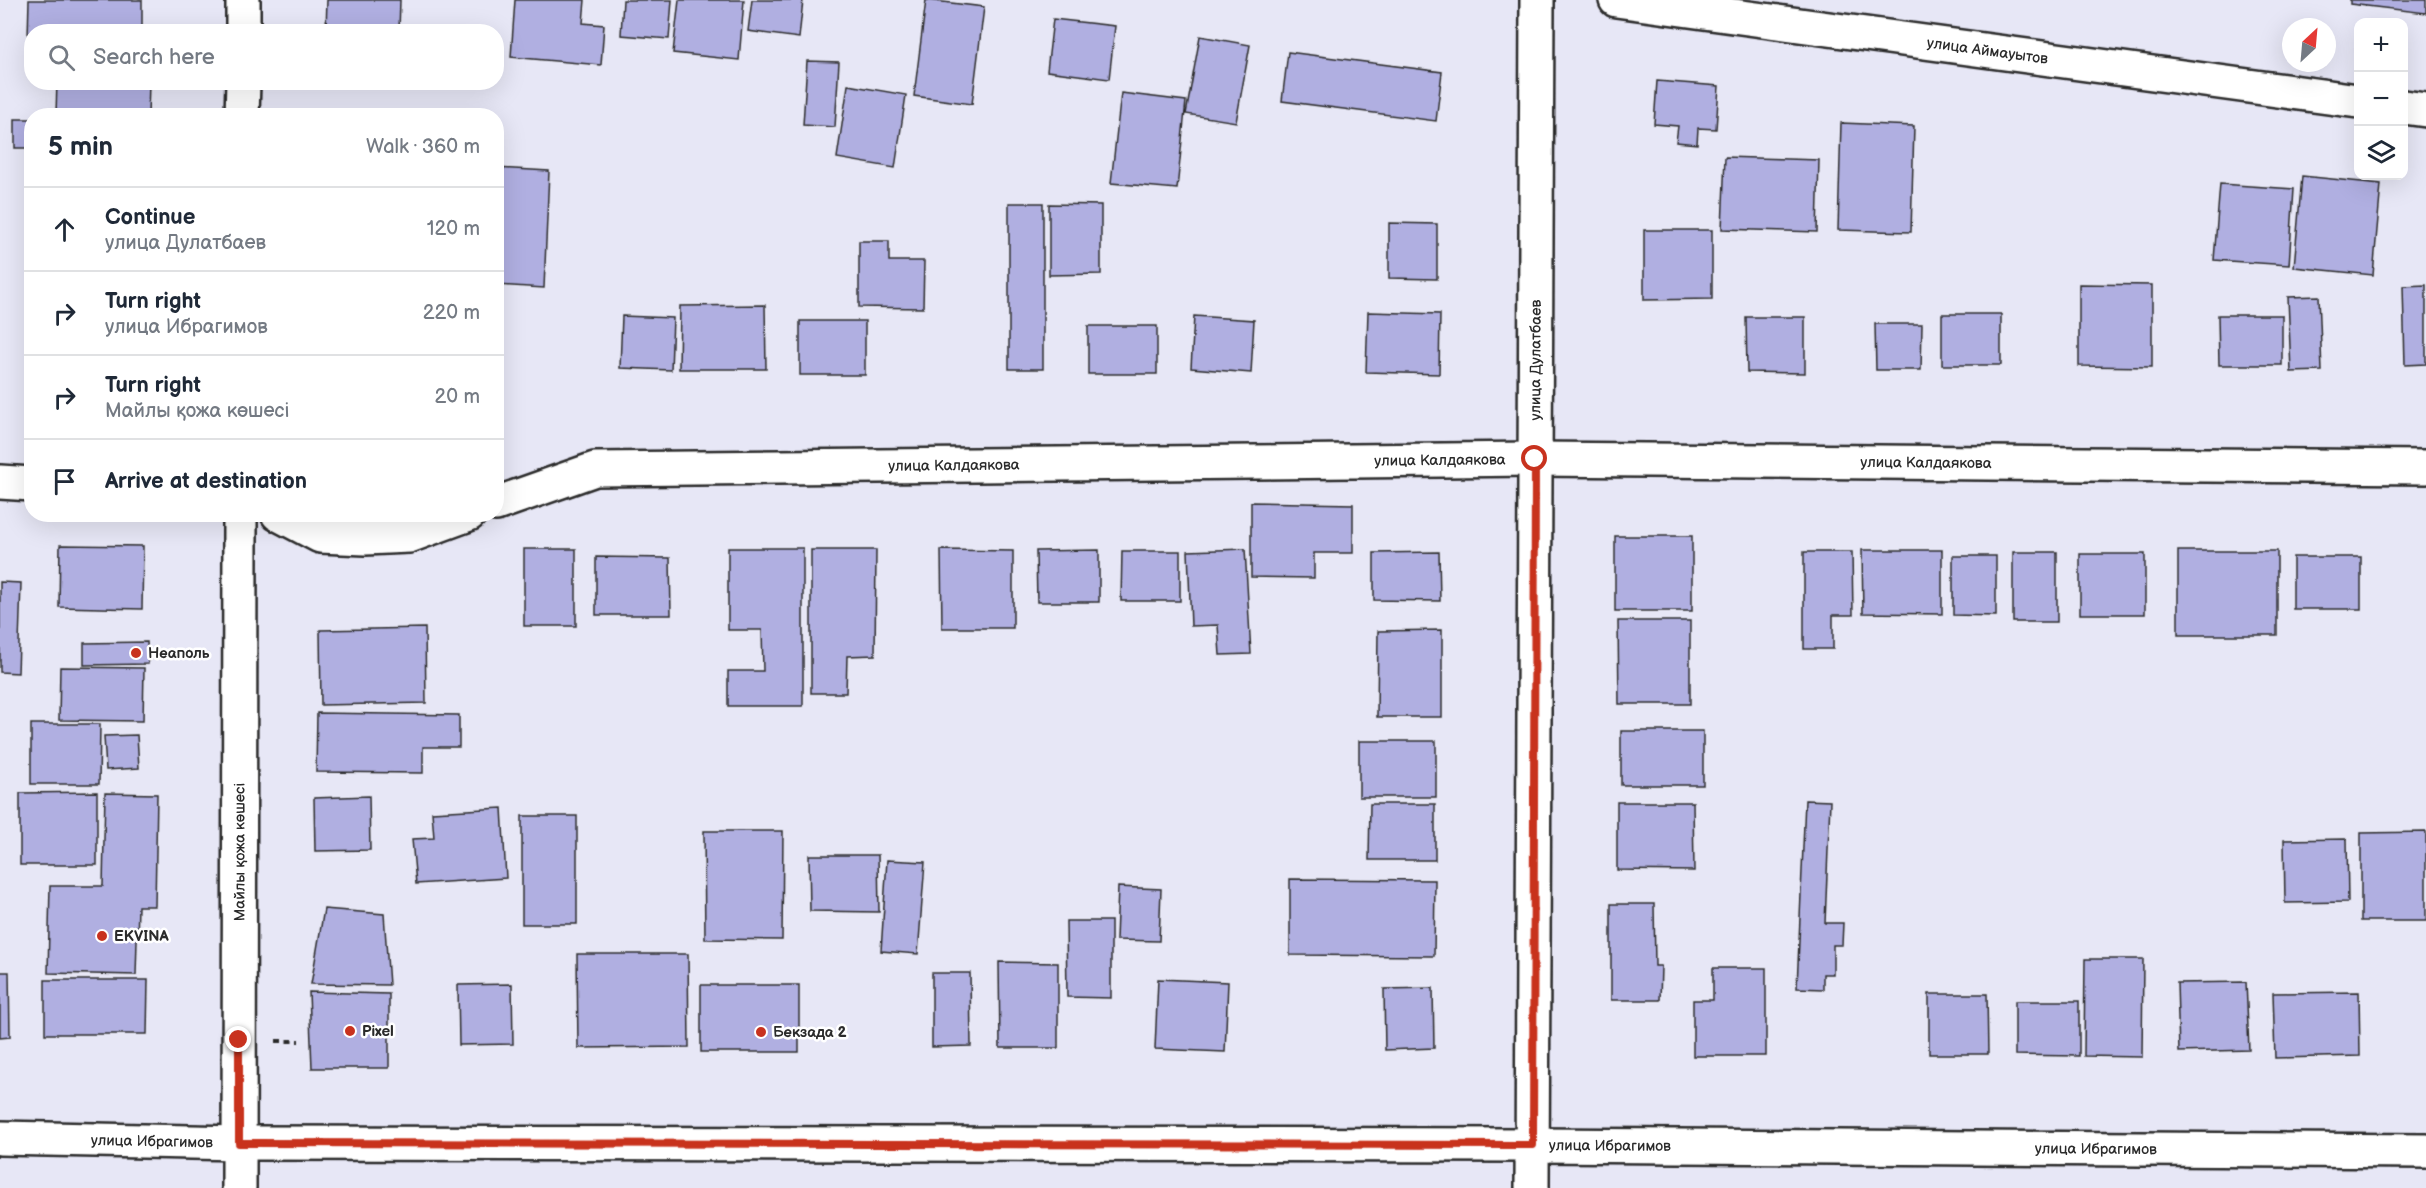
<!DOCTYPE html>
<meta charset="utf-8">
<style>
:root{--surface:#fff;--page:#f6f6f7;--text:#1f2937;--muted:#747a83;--line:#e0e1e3}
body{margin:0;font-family:"Balsamiq Sans",sans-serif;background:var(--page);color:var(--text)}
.controls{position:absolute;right:18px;top:18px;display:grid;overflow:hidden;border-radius:12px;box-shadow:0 6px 24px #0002}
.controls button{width:54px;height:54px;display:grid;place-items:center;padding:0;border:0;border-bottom:2px solid var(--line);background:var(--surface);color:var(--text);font:30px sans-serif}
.compass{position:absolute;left:2282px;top:18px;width:54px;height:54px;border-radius:50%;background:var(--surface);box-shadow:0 6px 24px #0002;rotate:26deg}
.stop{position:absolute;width:18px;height:18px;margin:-14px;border:4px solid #c8321e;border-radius:50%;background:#fff}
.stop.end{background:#c8321e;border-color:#fff;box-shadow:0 2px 6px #0008}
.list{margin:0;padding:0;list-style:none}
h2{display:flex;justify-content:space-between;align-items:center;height:78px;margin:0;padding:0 24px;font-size:26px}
h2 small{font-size:20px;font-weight:400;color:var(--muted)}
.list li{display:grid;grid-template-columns:39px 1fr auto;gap:18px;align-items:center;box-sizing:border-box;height:84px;padding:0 24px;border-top:2px solid var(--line)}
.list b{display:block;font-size:22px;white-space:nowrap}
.list p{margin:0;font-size:20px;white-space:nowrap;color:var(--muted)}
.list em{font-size:20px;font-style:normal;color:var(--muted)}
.icon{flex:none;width:33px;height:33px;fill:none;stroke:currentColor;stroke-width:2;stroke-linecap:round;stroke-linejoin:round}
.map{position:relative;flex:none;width:2426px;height:1188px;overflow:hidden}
.search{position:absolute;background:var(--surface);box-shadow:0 6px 24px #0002;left:24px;top:24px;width:480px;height:66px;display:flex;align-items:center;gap:15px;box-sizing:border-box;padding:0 21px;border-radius:24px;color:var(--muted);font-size:22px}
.panel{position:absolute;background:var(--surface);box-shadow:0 6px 24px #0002;left:24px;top:108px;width:480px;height:414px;border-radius:24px}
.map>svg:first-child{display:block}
</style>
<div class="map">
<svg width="2426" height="1188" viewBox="0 0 2426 1188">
<rect width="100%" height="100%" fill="#e7e7f6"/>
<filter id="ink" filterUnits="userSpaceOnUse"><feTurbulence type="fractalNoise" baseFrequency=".0167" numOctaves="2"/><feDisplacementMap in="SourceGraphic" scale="12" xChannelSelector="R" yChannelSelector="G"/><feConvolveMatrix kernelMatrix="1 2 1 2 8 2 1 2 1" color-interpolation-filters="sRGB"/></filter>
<g filter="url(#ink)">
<path fill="#b0afe1" stroke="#2b2b2b" stroke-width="1.5" d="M29,0H142V32H32V38H28Z
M327,0H400L399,31L326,30Z
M515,0H585L583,23L604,25L601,65L511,57Z
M623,0H672L669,39L621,35Z
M679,0H744L739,60L673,53Z
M752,0H803L799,38L748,31Z
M926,0L984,7L972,104L914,96Z
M2350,0H2426V13L2350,4Z
M1053,19L1115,26L1109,79L1047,71Z
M1200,36L1250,45L1236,122L1186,114Z
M1288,52L1442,72L1436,121L1282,101Z
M807,61L839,62L835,127L803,125Z
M1657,81L1719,86L1716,129L1698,128L1697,144L1676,142L1678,126L1654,124Z
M57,82H149L148,115L56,114Z
M848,85L906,95L895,168L837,158Z
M1121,93L1186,101L1177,189L1111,183Z
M15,119H32V148H15Z
M1841,123L1914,126L1911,232L1838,230Z
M1725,157L1819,160L1817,232L1722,229Z
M496,168L549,171L544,288L496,285Z
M2302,176L2381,184L2373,275L2294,267Z
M2220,184L2294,189L2289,265L2214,260Z
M1009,203H1043V369H1009Z
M1049,204L1101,205V274L1049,275Z
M1389,223L1437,224V279L1389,278Z
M1644,230H1712V299L1644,300Z
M859,241H889V261H924L923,308L859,307Z
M2079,284L2152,285V367L2079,366Z
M2426,285V364L2405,365L2403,286Z
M2319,296L2322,371L2291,372L2288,297Z
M765,305L766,369H679L680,306Z
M1368,312L1440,314L1439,374L1366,372Z
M1942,314H2001V365H1942Z
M2218,315H2282V365H2219Z
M622,316L673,318L671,370L620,368Z
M1194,316L1254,320L1251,373L1191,368Z
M1746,317H1805V373L1747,372Z
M800,321H865V375H800Z
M1875,324H1922L1921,370H1876Z
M1088,326H1157V374H1088Z
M1251,502L1353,504V553H1314V578L1251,577Z
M1615,536H1692V611H1615Z
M60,545L143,546L142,609L59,607Z
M728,548H803V706H728V671H763L762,630H728Z
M524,549H576V626H524Z
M1245,549L1251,654L1220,655L1218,625L1191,626L1188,551Z
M811,550H876L875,655L847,656L846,693H811Z
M941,550L1013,551V628H942Z
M1099,550V602H1037L1036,551Z
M1862,550H1942V614L1863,613Z
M1122,551H1180V601H1121Z
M2178,551H2277V635H2178Z
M1439,552L1440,601L1374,600V553Z
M1804,552H1852L1853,615H1833V649H1804Z
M2013,552H2057V622H2013Z
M2080,554H2145V614H2080Z
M1953,556H1996V616L1953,615Z
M596,557L670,558L671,615H596Z
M2293,557H2361V609H2293Z
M0,582L21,583L18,673L0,672Z
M1618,621H1690V704H1619Z
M425,628L426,703L321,705L320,630Z
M1442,630V717H1377L1378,631Z
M147,642L148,664L84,665V643Z
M60,667L144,668L143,721L59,720Z
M317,713L459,715V747H423V773L316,772Z
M31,724H100L99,784H31Z
M1621,731H1703V785H1621Z
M137,735L139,768L106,770L104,736Z
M1359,741H1436V797H1359Z
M97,792V865H20V793Z
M105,793L157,794L155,906H138L136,975L48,973L50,886H103Z
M369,796L370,850L315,851L314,798Z
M1805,800L1830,801L1825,923H1843L1842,945H1833V974H1823V989L1797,988Z
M1617,802H1693L1694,871L1617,870Z
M1370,804H1435V860H1369Z
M502,808L506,878L416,884L412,839L434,838L432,812Z
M522,816H577V924H522Z
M704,831H783L782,940L705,939Z
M2426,832V921H2361V833Z
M2347,839L2348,902L2285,903L2284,840Z
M809,855H878L879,912L810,911Z
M887,860L925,862L918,954L881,951Z
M1290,879L1435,880L1434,956L1290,955Z
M1118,887L1161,889L1159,941L1116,940Z
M1611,904H1654L1655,966H1661L1660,1000H1611Z
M324,909L384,914L389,985L311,984Z
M1066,921H1111V998L1067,997Z
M577,954H688L689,1047L578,1048Z
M2085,959H2143L2142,1057L2084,1056Z
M999,962L1058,963V1048H1000Z
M1713,968H1766V1056H1693V1000H1713Z
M0,972H9L10,1037L0,1038Z
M932,973H970L971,1046L932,1047Z
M1158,979L1228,982L1225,1052L1155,1049Z
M45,980H148L147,1034H45Z
M2246,982L2249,1050L2179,1052L2177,983Z
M512,984L513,1044L459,1045L458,985Z
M701,985H799V1052H701Z
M1433,988L1434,1048L1385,1050L1384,989Z
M309,992L389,994V1068H312Z
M2359,992L2360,1056L2275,1058L2273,993Z
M1929,994H1987L1988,1054H1929Z
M2015,1001H2079V1056L2015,1055Z"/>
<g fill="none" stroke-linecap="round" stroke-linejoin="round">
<g stroke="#2b2b2b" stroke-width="38">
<g id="minor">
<path id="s1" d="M1616,0L2358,101"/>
<path d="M243,32V0"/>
<path d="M2404,107L2426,110"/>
<path d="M242,116L243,82"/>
<path d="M0,482L32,484"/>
<path id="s2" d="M496,504L595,469L1535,459L2426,467"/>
<path d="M278,514L320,536L365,538L409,536L469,514"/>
<path id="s3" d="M0,1138L239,1143L1533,1145L2426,1151"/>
<path id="s4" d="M239,1188L240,514"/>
<path id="s5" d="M1532,1188L1537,0"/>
</g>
</g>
<path stroke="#2b2b2b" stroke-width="4" stroke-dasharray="6 4.5" stroke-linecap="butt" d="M276,1041H299"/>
<use href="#minor" stroke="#fff" stroke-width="33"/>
</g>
</g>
<g fill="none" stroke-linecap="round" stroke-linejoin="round" filter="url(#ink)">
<path stroke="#c8321e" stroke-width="8" d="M239,1040V1143L1533,1145L1535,459"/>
</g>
<g fill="#c8321e" stroke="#fff" stroke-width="2">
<circle cx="136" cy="653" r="6"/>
<circle cx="102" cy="936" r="6"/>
<circle cx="350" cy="1031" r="6"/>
<circle cx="761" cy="1032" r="6"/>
</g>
<g text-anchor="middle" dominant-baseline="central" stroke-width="5" stroke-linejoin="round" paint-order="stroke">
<g font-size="15" fill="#2b2b2b" stroke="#fff">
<text stroke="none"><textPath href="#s1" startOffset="375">улица Аймауытов</textPath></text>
<text stroke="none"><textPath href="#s5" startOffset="828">улица Дулатбаев</textPath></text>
<text stroke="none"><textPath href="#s2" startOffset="950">улица Калдаякова</textPath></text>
<text stroke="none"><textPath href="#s2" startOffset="1436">улица Калдаякова</textPath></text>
<text stroke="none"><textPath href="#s2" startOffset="464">улица Калдаякова</textPath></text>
<text stroke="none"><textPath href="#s4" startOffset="336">Майлы қожа көшесі</textPath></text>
<text stroke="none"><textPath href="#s3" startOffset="152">улица Ибрагимов</textPath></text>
<text stroke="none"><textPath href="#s3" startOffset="1610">улица Ибрагимов</textPath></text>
<text stroke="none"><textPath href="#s3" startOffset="2096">улица Ибрагимов</textPath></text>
</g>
<g font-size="15" font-weight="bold" fill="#2b2b2b" stroke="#fff" text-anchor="start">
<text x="148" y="653">Неаполь</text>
<text x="114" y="936">EKVINA</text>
<text x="362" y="1031">Pixel</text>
<text x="773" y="1032">Бекзада 2</text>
</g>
</g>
</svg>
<div class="controls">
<button>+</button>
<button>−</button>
<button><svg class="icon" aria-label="layers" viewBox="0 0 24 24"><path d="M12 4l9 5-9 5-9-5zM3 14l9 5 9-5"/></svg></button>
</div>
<svg class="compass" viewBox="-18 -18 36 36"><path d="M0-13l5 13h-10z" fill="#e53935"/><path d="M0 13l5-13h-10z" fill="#747a83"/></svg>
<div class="stop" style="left:1535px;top:459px"></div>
<div class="stop end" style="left:239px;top:1040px"></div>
<div class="search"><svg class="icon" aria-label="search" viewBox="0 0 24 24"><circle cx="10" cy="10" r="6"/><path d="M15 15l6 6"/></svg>Search here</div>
<section class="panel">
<h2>5 min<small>Walk · 360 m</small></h2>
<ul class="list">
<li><svg class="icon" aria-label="ahead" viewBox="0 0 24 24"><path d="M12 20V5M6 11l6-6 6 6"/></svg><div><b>Continue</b><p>улица Дулатбаев</p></div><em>120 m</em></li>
<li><svg class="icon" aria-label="right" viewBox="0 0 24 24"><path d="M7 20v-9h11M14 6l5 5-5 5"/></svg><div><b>Turn right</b><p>улица Ибрагимов</p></div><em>220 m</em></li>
<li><svg class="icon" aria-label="right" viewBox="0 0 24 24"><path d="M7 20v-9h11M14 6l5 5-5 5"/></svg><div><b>Turn right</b><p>Майлы қожа көшесі</p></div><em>20 m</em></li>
<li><svg class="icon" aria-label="arrive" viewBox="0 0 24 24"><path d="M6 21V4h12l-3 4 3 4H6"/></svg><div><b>Arrive at destination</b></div></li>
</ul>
</section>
</div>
